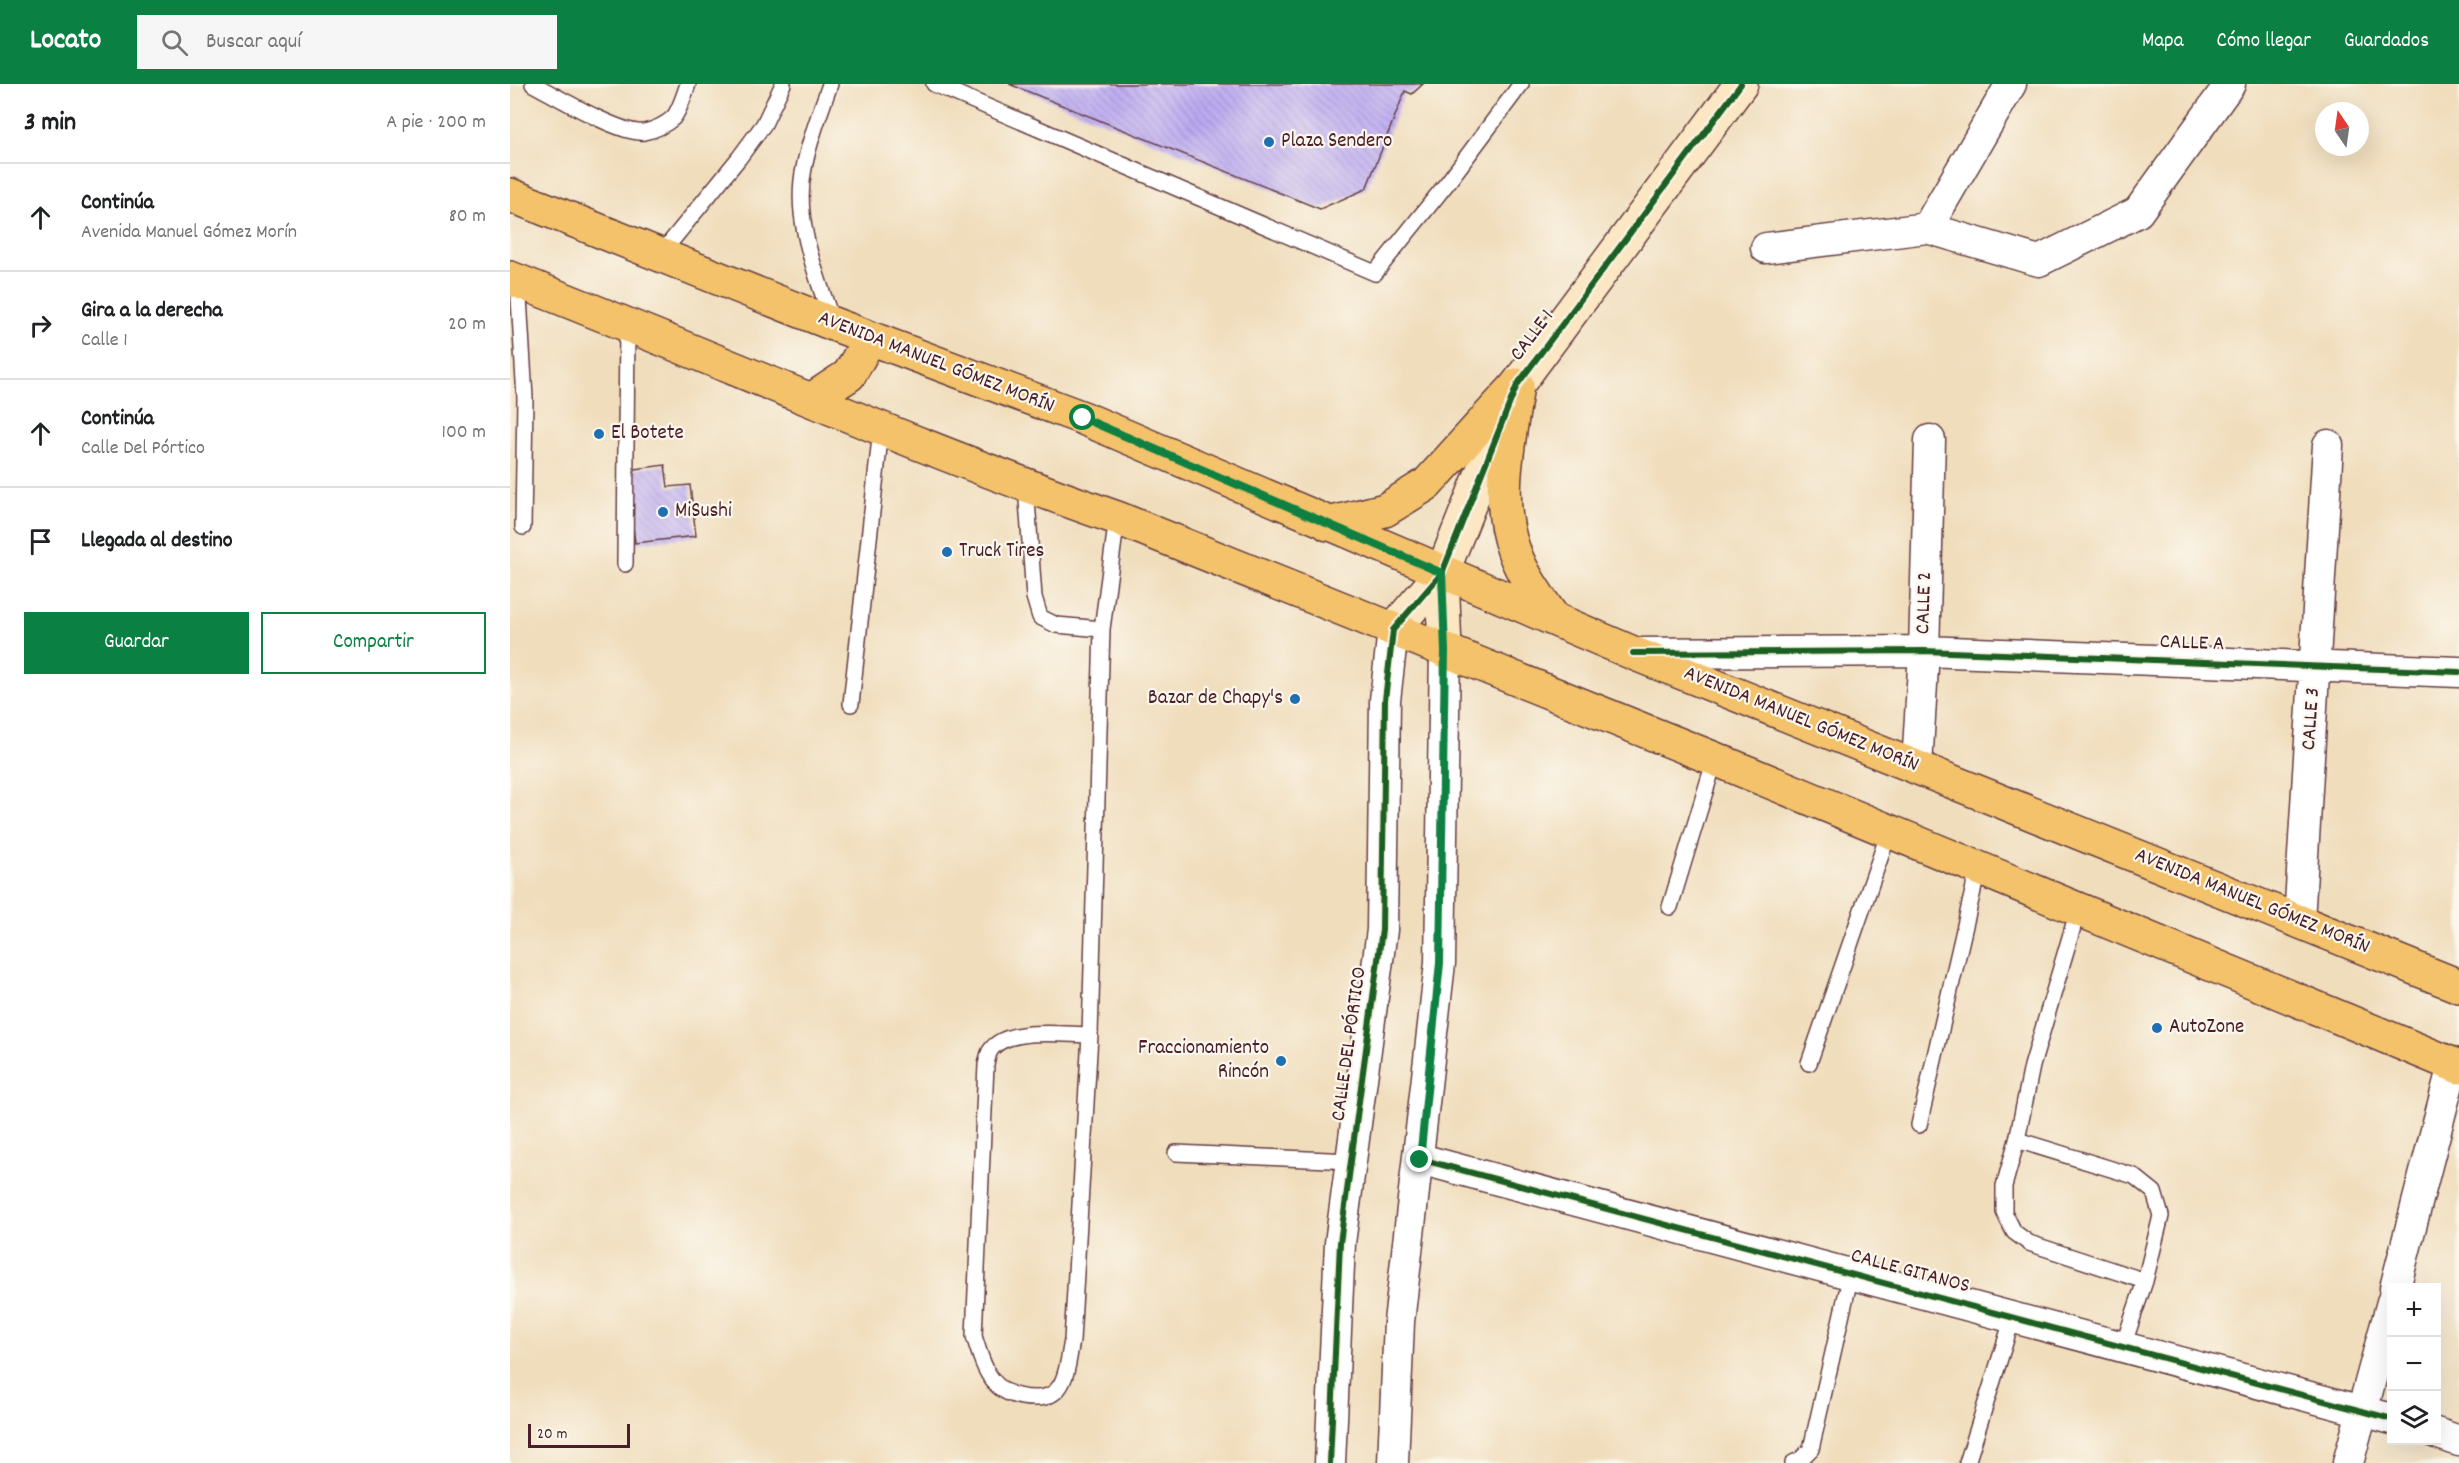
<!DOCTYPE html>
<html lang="es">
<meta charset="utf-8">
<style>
:root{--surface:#fff;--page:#f6f6f6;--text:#202124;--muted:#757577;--line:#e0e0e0;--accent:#0b8043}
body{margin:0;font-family:Dekko,sans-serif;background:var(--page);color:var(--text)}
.controls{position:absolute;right:18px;bottom:18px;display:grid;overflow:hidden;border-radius:0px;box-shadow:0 6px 24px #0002}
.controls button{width:54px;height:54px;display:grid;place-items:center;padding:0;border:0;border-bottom:2px solid var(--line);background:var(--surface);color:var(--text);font:30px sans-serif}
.compass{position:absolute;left:1805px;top:18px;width:54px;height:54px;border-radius:50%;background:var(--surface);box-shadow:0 6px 24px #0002;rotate:347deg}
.scale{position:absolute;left:18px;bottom:15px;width:102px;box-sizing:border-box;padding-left:6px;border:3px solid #4a1f2b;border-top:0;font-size:16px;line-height:21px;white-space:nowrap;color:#4a1f2b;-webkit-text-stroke:4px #fbf7ec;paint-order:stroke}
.stop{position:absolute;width:18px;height:18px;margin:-14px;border:4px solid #0b8043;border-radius:50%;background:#fff}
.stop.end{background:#0b8043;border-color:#fff;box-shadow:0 2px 6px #0008}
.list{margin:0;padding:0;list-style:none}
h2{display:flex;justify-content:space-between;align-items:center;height:78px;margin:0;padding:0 24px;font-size:26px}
h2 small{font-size:20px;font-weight:400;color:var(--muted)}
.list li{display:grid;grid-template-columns:39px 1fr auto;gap:18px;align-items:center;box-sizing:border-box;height:108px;padding:0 24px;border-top:2px solid var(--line)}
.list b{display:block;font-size:22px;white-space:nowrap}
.list p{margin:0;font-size:20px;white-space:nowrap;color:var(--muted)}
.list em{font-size:20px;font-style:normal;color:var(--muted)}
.actions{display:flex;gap:12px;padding:18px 24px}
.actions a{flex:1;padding:14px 0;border:2px solid var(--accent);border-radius:0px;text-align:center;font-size:21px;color:var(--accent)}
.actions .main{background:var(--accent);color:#fff}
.icon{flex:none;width:33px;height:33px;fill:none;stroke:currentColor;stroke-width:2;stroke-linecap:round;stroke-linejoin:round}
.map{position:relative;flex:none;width:1949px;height:1379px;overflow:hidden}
header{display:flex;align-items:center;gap:36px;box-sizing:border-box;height:84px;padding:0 30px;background:var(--accent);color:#fff}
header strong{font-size:28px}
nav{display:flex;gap:33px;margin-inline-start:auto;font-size:21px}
.search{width:420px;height:54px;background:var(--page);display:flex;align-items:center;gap:15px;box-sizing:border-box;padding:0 21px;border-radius:0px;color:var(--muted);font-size:22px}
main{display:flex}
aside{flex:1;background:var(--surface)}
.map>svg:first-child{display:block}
</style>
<header>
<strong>Locato</strong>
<div class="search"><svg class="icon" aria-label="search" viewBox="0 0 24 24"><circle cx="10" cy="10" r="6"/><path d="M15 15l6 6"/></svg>Buscar aquí</div>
<nav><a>Mapa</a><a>Cómo llegar</a><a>Guardados</a></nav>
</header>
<main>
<aside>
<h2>3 min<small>A pie · 200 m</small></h2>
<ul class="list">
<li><svg class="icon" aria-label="ahead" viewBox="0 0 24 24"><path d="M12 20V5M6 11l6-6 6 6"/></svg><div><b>Continúa</b><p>Avenida Manuel Gómez Morín</p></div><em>80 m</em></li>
<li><svg class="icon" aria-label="right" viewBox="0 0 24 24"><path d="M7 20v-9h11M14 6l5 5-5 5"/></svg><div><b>Gira a la derecha</b><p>Calle 1</p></div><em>20 m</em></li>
<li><svg class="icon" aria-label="ahead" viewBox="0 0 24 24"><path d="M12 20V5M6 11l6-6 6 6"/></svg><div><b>Continúa</b><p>Calle Del Pórtico</p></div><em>100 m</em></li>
<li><svg class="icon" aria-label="arrive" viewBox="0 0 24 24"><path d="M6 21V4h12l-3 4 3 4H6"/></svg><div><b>Llegada al destino</b></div></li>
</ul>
<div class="actions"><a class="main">Guardar</a><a>Compartir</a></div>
</aside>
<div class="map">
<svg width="1949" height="1379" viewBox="0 0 1949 1379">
<defs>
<pattern id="building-back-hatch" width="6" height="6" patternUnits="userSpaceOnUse" patternTransform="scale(1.5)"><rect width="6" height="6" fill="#bba9f3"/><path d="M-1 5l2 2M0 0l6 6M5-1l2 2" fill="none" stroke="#9a89c5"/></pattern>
</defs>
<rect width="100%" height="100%" fill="#fbf7ec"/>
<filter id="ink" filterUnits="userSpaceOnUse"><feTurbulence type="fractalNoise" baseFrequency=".0167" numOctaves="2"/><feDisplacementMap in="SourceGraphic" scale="12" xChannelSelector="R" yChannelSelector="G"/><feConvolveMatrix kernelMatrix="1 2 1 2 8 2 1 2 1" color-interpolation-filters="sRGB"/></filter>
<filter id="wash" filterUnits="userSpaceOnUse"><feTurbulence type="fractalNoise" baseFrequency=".008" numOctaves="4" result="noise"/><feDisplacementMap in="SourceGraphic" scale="24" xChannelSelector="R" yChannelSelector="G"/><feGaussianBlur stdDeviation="1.35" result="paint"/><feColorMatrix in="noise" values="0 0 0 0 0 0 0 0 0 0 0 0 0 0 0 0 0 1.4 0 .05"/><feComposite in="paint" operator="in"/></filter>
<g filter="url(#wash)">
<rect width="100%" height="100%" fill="#f0ddbc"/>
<g id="blocks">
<path fill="url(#building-back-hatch)" d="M499,0H913L902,10L895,7L856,105L810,125Z
M155,381L158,403L180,401L186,452L125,459L117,386Z"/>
</g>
</g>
<g filter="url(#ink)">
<use href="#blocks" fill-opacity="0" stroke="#633c41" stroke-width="1.5"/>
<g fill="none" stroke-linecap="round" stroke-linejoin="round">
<g stroke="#633c41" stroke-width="18">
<path id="lane" d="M23,0C46,12 111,51 134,48C144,46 155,41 163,34C170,26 174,11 178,0
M320,0C311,27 299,56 294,84C283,135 306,189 322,237
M424,0L865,189L938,98L1011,0
M150,171L229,74L254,40L273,0
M8,197L15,314L13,443
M516,402L524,513L530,533L546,541L592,545L607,434
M115,480L117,241
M341,620L371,345
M1160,823L1205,675
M1568,826L1522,982L1507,1056L1494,1102V1128L1504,1148L1519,1159L1635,1197L1613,1262
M580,951C555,951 496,942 480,967C478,970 477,977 476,981L464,1252C475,1288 483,1315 527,1314C536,1314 545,1310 550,1302C558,1290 559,1270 562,1257L580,951L592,545
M1299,979L1379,748
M1409,1041L1468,785
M1507,1056L1624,1092L1644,1108L1651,1132L1635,1197
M666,1069L841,1077
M1283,1379L1291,1375L1301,1365L1341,1190
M1457,1379L1503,1233"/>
</g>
<g stroke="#633c41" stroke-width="33">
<path id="street" d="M1417,144L1501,0
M1256,164L1417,144L1529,177L1628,128L1720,0
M1124,569L1414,567L1949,588
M1407,682L1414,567L1420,356
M1789,837L1818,361
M910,1075L1882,1335
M1885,1204L1943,981
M1926,1349L1949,1357
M820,1379L830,1159L872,846L875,616L883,546
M883,1379L889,1238L930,879L935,567
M1838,1379L1882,1218"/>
</g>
<g stroke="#633c41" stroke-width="36">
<path id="secondary" d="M932,489L935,567
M883,546L932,489L1007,301L1231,0"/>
</g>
<g stroke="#633c41" stroke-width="36">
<path id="primary" d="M0,111L323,240L573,334L1123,569L1949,902
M0,194C203,273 401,362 607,434L1205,675L1949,983
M1007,301C1000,355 984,414 1004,467C1013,492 1029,514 1044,535
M301,316L339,291L360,254
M818,440L875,426L917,400L1007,301"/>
</g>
<use href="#lane" stroke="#fff" stroke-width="15"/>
<use href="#street" stroke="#fff" stroke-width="30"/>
<use href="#secondary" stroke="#fbe7c3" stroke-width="33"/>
<use href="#primary" stroke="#f4c26a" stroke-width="33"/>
<g stroke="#fbf7ec" stroke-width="10">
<path id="cycleway" d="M1123,569L1414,567L1949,588
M910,1075L1882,1335
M820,1379L830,1159L872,846L875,616L883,546L932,489L1007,301L1231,0"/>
</g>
<use href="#cycleway" stroke="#1b5e20" stroke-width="6"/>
</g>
</g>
<g fill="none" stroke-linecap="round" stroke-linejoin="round" filter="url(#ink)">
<path stroke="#0b8043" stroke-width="8" d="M573,334L932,489L935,567L930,879L910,1076"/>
</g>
<g fill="#1f6fb2" stroke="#fbf7ec" stroke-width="2">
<circle cx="759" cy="58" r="6"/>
<circle cx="89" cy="350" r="6"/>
<circle cx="153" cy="428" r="6"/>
<circle cx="437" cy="468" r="6"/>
<circle cx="785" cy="615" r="6"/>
<circle cx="1647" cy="944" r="6"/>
<circle cx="771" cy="977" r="6"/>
</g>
<g text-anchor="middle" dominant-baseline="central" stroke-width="4.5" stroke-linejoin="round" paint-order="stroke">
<g font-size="21" fill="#4a1f2b" stroke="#fbf7ec" text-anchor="start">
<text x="771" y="58">Plaza Sendero</text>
<text x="101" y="350">El Botete</text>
<text x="165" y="428">MiSushi</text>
<text x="449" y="468">Truck Tires</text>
<text x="773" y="615" text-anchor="end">Bazar de Chapy's</text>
<text x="1659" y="944">AutoZone</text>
<text x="759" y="965" text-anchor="end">Fraccionamiento<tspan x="759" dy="24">Rincón</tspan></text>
</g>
<g font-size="21" fill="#4a1f2b" stroke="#fbf7ec">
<text transform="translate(1023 252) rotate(-53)">CALLE 1</text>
<text transform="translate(426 279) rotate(21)">AVENIDA MANUEL GÓMEZ MORÍN</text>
<text transform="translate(1415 519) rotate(-88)">CALLE 2</text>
<text transform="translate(1682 560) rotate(2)">CALLE A</text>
<text transform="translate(1802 635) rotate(-86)">CALLE 3</text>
<text transform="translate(1291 636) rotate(22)">AVENIDA MANUEL GÓMEZ MORÍN</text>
<text transform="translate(1742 818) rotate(22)">AVENIDA MANUEL GÓMEZ MORÍN</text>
<text transform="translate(840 960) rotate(-82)">CALLE DEL PÓRTICO</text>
<text transform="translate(1400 1188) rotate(15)">CALLE GITANOS</text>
</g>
</g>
</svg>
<div class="controls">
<button>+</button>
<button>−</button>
<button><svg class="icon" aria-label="layers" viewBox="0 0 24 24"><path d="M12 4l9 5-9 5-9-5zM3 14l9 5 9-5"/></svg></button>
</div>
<svg class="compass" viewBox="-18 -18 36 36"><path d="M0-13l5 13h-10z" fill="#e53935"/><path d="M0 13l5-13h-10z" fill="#757577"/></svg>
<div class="scale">20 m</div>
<div class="stop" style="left:573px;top:334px"></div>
<div class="stop end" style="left:910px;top:1076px"></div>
</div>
</main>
